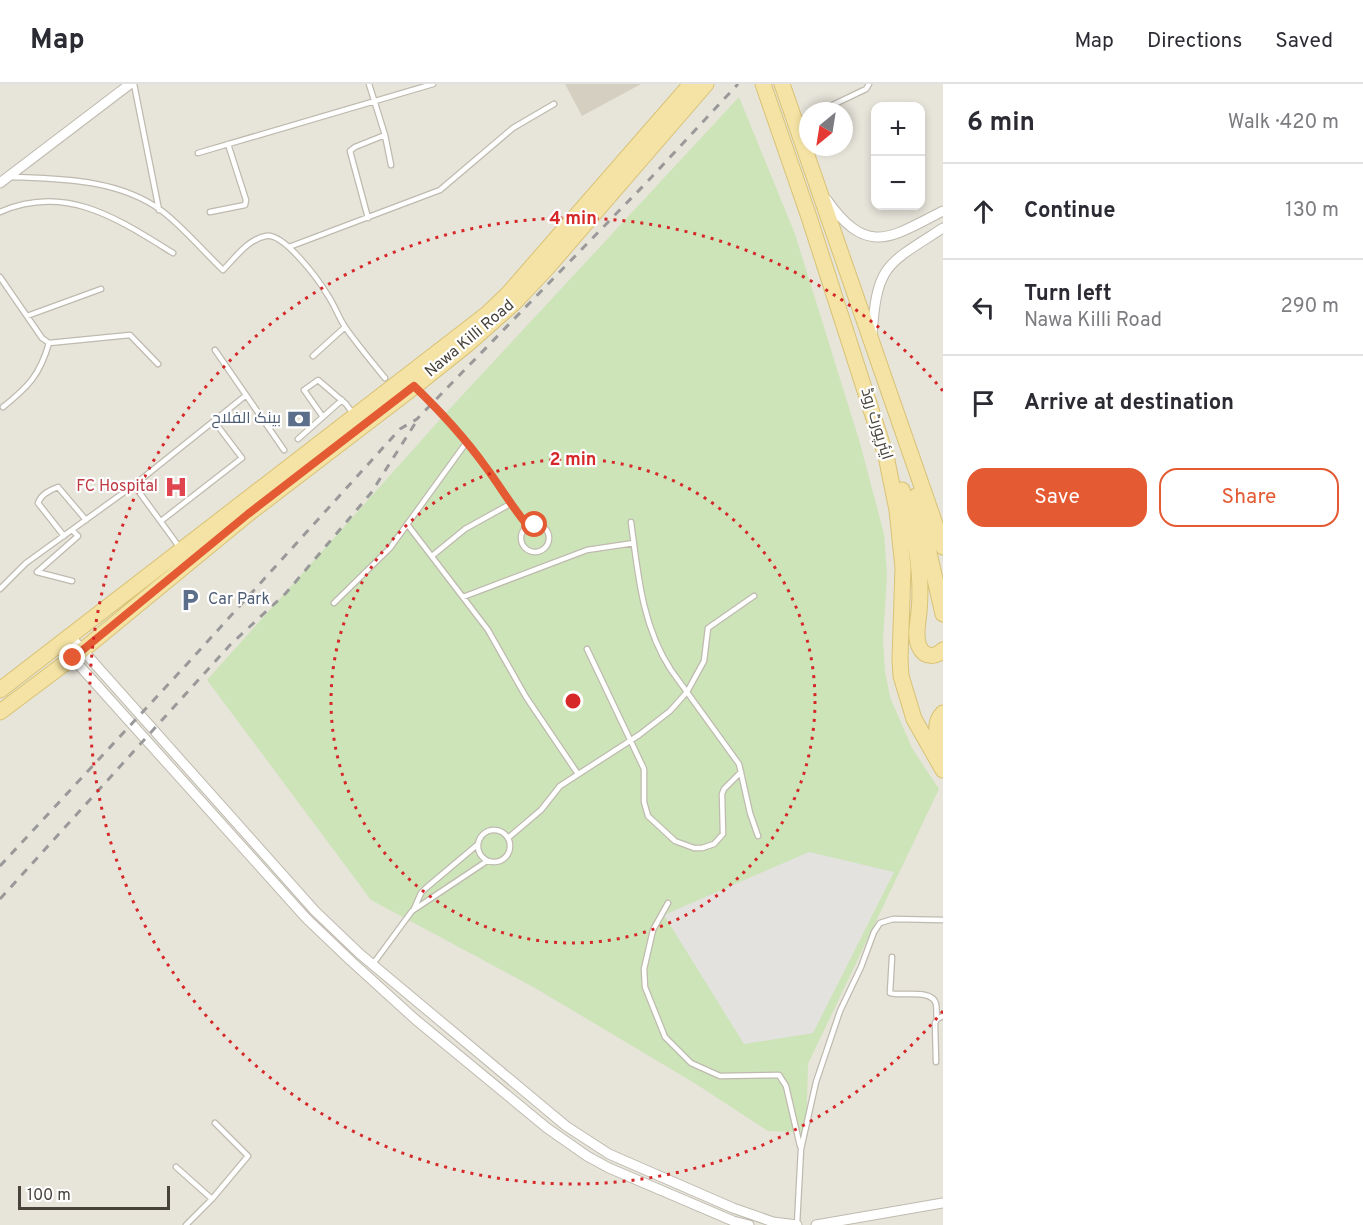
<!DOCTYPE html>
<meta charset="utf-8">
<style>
:root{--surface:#fff;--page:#f2f2f3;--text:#2b2b33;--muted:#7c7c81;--line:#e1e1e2;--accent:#e45a32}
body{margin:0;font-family:Overpass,Cairo,sans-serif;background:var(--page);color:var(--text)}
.controls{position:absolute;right:18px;top:18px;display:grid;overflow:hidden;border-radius:12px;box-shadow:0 3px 9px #0003}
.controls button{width:54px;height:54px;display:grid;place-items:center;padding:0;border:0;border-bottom:2px solid var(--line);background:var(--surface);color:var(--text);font:30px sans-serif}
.compass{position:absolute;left:799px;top:18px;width:54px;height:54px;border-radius:50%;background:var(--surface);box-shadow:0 3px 9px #0003;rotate:210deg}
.scale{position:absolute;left:18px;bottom:15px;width:152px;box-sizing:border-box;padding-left:6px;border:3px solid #48433a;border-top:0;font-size:16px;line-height:21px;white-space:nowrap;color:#48433a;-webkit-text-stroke:4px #fff;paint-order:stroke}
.stop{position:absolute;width:18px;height:18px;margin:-14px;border:4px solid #e45a32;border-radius:50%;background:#fff}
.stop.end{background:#e45a32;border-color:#fff;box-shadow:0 2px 6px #0008}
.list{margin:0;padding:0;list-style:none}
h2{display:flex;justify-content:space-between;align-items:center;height:78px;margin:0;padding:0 24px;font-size:26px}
h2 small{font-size:20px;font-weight:400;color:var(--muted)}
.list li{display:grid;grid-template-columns:39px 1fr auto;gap:18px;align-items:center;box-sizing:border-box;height:96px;padding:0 24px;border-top:2px solid var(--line)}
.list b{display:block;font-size:22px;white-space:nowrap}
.list p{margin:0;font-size:20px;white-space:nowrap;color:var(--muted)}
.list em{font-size:20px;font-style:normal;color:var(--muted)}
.actions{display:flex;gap:12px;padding:18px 24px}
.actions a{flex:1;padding:14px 0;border:2px solid var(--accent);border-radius:18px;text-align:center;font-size:21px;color:var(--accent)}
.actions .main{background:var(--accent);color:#fff}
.icon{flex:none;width:33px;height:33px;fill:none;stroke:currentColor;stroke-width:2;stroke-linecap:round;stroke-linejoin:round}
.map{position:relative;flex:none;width:943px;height:1141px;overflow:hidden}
header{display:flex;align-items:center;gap:36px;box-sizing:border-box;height:84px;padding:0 30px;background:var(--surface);border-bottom:2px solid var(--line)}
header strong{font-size:28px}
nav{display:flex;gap:33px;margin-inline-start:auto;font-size:21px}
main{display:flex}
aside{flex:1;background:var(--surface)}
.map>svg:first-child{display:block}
</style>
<header>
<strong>Map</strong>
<nav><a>Map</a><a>Directions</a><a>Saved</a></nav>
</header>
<main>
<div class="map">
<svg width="943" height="1141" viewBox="0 0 943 1141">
<rect width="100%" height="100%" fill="#f4f2eb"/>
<path fill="#e7e4da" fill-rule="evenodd" d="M0,0H943V1141H0ZM876,22H920V122H876ZM808,27H844V63H808Z"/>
<path fill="#cde4b9" d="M739,13L795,150L860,359L884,450L887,491L883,555L885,587L890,613L912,664L939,705L808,980L806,1048L768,1047L696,1000L535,904L371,816L207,596L444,331Z"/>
<path fill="#e3e2df" d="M809,768L894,788L813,949L744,960L664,831Z"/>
<path fill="#d5cfc2" d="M565,0H641L582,32Z"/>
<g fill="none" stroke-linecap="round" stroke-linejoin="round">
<g stroke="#bfbaaf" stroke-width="7">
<path id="lane" d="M134,0L159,126
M369,0L385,51L391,81
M820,27L866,5L869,0
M799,37L808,33
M198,69L433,0
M11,93C62,95 119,95 162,127C183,143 203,167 223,186C235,174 248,155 266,152C284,149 318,195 327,210C334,220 338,232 345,243C357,260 371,277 385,294
M0,128C66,99 118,135 173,169
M210,128L245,121L246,116L228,60
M368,134L350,67L355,63L385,51
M289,163L440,106L513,44L554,20
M0,193L42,254L49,259L130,251L158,280
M27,232L101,205
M215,266L284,366
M313,272L345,243
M417,305C442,328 464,354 485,382C500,401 512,423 528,442
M3,323C28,303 40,291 49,259
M323,333L304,306L318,296L346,320L354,331
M298,355L342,316
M134,401L180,464
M161,437L242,374L214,337
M631,438C638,490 642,542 671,586L739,680L750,729L758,752
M407,440L488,546L526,613L578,690
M521 454a14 14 0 1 1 28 0a14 14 0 1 1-28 0Z
M72,446L78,452L37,488L72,497
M64,452L38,419C41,410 50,406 58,403L86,436
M432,472L465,445L510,420
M0,505L26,479L134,401L245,312
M463,513L587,466L634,459
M334,519L390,464L466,359
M587,565L644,685V718L648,732L675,757L694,764H702L714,760L723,750L722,710L724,705L741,688
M478 762a16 16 0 1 1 32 0a16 16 0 1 1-32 0Z
M508,754L541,726L560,702L639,651L670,627L687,608L704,577L708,544L754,512
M668,819L653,846L644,885L645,903L665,953L691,979L720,992L779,991L786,1002L800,1062
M414,825L421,809L426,804L477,761
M892,873L890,909C901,913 932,904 936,920C937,924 936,930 937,935
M373,880L412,827L487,777
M936,978L935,939L937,935L943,932
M176,1083L212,1115
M797,1140L801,1065L816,998L840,927L861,883L874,848L880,839L893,835L943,836
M186,1141L212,1115L248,1072L215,1039"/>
</g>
<g stroke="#bfbaaf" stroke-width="11">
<path id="street" d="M0,99L130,0
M827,116C868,174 891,153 943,127
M872,251C877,180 886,181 943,144
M70,552L315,827L360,870L566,1042L609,1070L733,1124L773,1138L797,1141
M60,560L306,834L351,877L416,936L547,1044L587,1072L609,1084L733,1137L749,1141
M816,1141L943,1119"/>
</g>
<g stroke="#d8c275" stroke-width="17">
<path id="primary" d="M763,0L809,133L886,372L897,426L903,484L900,575L901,592L914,635L943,686
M782,0L943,463
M902,406C914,446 923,486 919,528C918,539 914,554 920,564C925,574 936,573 943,566
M916,412L943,530
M0,606L487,230L507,211L691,0
M0,628L84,565L248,430L419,299L469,259L514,219L547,184L706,0
M943,629C932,640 938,653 943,666"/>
</g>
<use href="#lane" stroke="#fff" stroke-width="4.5"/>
<use href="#street" stroke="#fff" stroke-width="9"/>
<use href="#primary" stroke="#f4e3a4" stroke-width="15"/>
<path stroke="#999" stroke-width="3" stroke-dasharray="8 8" stroke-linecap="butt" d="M0,782L188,579L400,345L417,335L647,98L738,0
M0,815L230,561L286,509L371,409L416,338"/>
</g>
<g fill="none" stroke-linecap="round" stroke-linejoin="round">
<path stroke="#e45a32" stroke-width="8" d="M73,574L248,430L414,302C440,327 464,353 485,382C500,402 512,423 528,442L535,441"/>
</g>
<g fill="none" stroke="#d62828" stroke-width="3" stroke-dasharray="3 6">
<circle cx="573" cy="617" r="242"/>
<path d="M943 927A483 483 0 1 1 943 307"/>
</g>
<defs>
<g id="bank-bare" transform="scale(1.8)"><path d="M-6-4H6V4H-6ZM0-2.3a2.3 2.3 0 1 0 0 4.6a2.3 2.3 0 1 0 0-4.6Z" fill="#5c6f8a" stroke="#fff" stroke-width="2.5" paint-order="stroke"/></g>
<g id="hospital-bare" transform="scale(1.8)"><path d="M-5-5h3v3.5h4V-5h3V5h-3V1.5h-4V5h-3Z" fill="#e0444e" stroke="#fff" stroke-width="2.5" paint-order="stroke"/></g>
<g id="parking-bare" transform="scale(1.8)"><path d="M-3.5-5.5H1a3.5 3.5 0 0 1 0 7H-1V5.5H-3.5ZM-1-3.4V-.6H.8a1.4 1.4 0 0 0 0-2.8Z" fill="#5c6f8a" stroke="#fff" stroke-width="2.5" paint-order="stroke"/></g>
</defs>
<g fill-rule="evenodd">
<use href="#bank-bare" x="299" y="335"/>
<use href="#hospital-bare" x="176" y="403"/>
<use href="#parking-bare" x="190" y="516"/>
</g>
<g text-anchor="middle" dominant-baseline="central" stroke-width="4.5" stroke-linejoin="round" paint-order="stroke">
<g font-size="16" fill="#48433a" stroke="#fff">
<text transform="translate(470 255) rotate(-40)">Nawa Killi Road</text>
<text transform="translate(876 340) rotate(73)">ایئرپورٹ روڈ</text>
</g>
<g font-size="16" fill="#4e5e75" stroke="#fff" text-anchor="end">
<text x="281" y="335">بینک الفلاح</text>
<text x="208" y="516" text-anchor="start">Car Park</text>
</g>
<g font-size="16" fill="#be3a42" stroke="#fff" text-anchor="end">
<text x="158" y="403">FC Hospital</text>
</g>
</g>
<circle cx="573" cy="617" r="9" fill="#d62828" stroke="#fff" stroke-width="3"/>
<g font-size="18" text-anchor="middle" font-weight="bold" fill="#d62828" stroke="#fff" stroke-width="4.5" stroke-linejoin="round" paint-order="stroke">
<text x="573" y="140">4 min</text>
<text x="573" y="381">2 min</text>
</g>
</svg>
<div class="controls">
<button>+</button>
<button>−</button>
</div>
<svg class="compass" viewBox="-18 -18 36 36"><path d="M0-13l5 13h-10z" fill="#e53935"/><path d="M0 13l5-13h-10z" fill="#7c7c81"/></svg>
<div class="scale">100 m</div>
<div class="stop" style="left:535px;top:441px"></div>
<div class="stop end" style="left:73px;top:574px"></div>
</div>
<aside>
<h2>6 min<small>Walk · 420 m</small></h2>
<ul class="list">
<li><svg class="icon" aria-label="ahead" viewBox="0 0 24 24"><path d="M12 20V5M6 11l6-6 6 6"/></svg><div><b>Continue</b></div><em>130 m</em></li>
<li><svg class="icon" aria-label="left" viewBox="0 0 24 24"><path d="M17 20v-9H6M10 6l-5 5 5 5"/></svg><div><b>Turn left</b><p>Nawa Killi Road</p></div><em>290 m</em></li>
<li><svg class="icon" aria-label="arrive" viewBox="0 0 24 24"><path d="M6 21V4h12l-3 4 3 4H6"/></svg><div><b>Arrive at destination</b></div></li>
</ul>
<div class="actions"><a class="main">Save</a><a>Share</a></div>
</aside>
</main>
